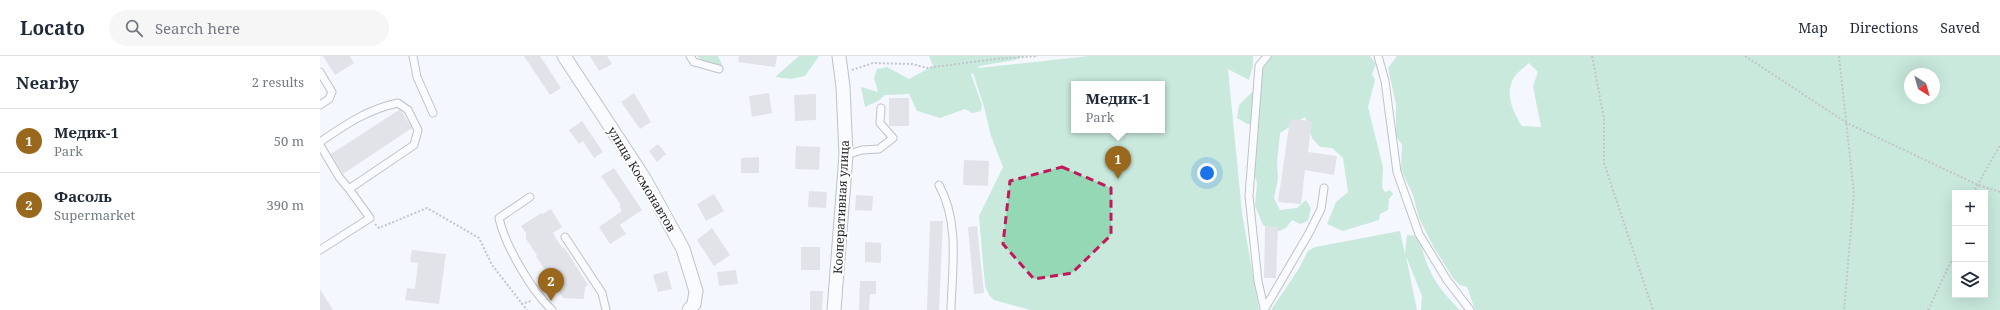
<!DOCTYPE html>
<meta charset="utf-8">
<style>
:root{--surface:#fff;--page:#f6f6f7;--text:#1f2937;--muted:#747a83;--line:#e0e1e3;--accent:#9a681d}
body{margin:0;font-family:"Noto Serif",serif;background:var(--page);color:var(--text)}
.controls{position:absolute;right:12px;bottom:12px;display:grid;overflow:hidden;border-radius:0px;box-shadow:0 4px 16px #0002}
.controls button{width:36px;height:36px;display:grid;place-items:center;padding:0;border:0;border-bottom:1px solid var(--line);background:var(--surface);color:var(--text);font:20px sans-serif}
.compass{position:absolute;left:1584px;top:12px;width:36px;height:36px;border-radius:50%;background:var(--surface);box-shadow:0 4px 16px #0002;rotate:143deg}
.you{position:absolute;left:887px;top:117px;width:14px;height:14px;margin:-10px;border:3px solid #fff;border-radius:50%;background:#1a73e8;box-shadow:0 0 0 6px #1a73e833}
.badge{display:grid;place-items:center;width:26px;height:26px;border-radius:50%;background:var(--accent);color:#fff;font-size:13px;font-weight:700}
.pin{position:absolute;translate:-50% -33px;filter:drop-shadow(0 1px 2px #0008)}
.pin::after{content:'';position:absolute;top:21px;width:14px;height:12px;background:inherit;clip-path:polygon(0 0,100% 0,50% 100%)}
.popup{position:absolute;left:751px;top:25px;width:94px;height:52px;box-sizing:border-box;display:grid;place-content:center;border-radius:0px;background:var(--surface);filter:drop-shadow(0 1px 3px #0005);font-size:13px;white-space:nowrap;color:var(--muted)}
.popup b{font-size:15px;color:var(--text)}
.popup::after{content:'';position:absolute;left:50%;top:100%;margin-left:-8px;border:8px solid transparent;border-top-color:var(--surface)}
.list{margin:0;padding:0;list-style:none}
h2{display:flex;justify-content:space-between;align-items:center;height:52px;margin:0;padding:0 16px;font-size:17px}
h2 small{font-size:13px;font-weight:400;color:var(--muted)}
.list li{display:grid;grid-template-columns:26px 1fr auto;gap:12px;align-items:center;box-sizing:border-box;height:64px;padding:0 16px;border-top:1px solid var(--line)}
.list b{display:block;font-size:15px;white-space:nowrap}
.list p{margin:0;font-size:13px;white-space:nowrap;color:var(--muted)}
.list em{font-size:13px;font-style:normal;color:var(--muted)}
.icon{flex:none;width:22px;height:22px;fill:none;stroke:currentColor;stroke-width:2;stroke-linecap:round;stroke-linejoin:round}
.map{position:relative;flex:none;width:1680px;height:254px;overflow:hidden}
header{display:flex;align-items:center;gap:24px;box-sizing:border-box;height:56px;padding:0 20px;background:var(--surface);border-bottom:1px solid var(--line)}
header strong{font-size:19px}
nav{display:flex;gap:22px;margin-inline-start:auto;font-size:14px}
.search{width:280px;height:36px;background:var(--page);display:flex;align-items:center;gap:10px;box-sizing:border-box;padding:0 14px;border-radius:22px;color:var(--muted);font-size:15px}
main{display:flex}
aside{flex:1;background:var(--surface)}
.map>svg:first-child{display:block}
</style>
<header>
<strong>Locato</strong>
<div class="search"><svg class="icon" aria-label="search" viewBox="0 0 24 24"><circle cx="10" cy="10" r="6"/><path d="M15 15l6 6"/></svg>Search here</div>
<nav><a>Map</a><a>Directions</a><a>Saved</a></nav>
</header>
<main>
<aside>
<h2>Nearby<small>2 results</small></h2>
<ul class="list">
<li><span class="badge">1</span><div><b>Медик-1</b><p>Park</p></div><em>50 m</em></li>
<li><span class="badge">2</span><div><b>Фасоль</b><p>Supermarket</p></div><em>390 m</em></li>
</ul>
</aside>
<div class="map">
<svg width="1680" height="254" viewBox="0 0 1680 254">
<rect width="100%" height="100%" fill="#f4f7fd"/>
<path fill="#95d8b6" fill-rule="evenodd" d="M377,0H398L404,13L383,5Z
M479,0H499L485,20L471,23L455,21Z
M609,0H703L695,4L659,10L658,12L769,0H933V10L929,24L908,13L922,157L939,254H710L674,244L669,239L665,230L659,160L683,111L671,80L664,51L653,17L651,18L662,49L661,55L652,57L645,53L620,62L597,55L589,38L565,39L558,45L545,51L541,31L558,36L554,22L557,13L567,11L589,23L613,10ZM754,28H842V74H754Z
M951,0H1050L1056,8L1052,18L1055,24L1048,51L1063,111L1062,131L1065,136L1070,134L1073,138L1069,143L1068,154L1060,158L1059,164L1023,175L1007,168L1016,146L1028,136L1023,102L1012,92L1000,91L992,82L985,61L960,77L957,106L958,123L954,142L960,154L977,152L986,144L991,152L988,165L980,168L972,164L966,172L959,175L943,169L935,150L937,127L931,108L935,68H927L917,62L919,49L937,31L942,14Z
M1077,0H1680V254H1155L1147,231L1140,229L1133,222L1113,190L1099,162L1093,139L1081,114L1082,89L1076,80V48L1068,12ZM1209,7L1218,16L1213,30L1221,71L1202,70C1193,56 1185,39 1193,23C1196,17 1204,12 1209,7ZM1590,18H1614V42H1590ZM1635,137H1665V239H1635Z
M1080,175L1085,198L1087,179L1099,180C1107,215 1115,229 1140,254H1101L1102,240L1086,200L1097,254H951L978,214L988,195L995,191Z"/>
<path fill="#ccc9cf" d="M3,0H30L34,7L15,19Z
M204,0H220L241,32L230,39Z
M270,0H287L292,8L279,15Z
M419,0H457L455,11L418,6Z
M314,37L331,66L320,73L301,46Z
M449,37L452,57L432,61L429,40Z
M496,38V64L475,65L474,39Z
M569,42H589V70H569Z
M79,54L82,56L92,72L23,118L11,98Z
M970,63L992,65L988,96L1017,100L1014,119L985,114L981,148L958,146Z
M262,65L283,96L274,102L263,85L259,88L249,74Z
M338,88L346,98L337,106L329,95Z
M476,90L500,91L499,114L475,113Z
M439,101V117H421V102Z
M644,104L669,105L668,130L643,129Z
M294,112L322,154L300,169L306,178L290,188L279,171L302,155L299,150L301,149L281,120Z
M489,135L507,136L506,152L488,151Z
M394,138L404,155L386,165L377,148Z
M536,139L553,140L552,155L535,154Z
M231,153L242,171L233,177L242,192L244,191L268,229L265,231L264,243L243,242L216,200L217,199L206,183V177L201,170L221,157L223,158Z
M610,165H623L619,254H607Z
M657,170L664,237L654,238L648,171Z
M945,170L958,171L956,222H944Z
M392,172L410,199L394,210L377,184Z
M545,186L561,187V207L545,206Z
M481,191H500V214H481Z
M92,194L126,198L119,248L85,244L87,232L95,233L98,207L90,206Z
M416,214L418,228L399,230L397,216Z
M347,215L352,233L338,236L333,219Z
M540,225H556V238H550L549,254H539Z
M0,233L13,254H0Z
M490,235H503L502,254H490Z"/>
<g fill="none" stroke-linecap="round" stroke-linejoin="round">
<g stroke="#7d7f85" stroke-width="9">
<path id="lane" d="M93,0L97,21L113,57
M370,0L374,6L399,13
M1058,0L1065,25L1077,116L1099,178L1127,224L1150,254
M0,16L12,36L9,43L0,49
M0,86C25,69 48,53 78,47L88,54L98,74L94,89L29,133L50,162L0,194
M0,89L19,121L29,133
M526,99L542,94L559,93L573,82L560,67L561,52
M619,129C640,167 632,212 631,254
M210,141L179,162C185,190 212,235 232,254
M245,181L282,237L286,254
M944,252L938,225L929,140L939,10L947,0
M944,254L989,177L1001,153L1004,132"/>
</g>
<g stroke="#7d7f85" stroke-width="15">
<path id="street" d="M244,0L324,122L363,193L376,235L374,248L369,254
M514,254L526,99L523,31L519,0"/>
</g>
<path stroke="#85878b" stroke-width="2" stroke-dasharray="2 2" stroke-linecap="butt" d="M1272,0L1284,62V107L1333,254
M1425,0L1527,67L1658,129L1680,136
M1519,0L1534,138L1524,254
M532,14L553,7L592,8L607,12L675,3L718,0
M1653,137L1680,89
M55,168L59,172L107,152L159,182L172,209L207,254
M201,248L211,245
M1608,254L1635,197"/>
<use href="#lane" stroke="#fff" stroke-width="7"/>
<use href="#street" stroke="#fff" stroke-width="13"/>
</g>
<path d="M0 0H1680V254H0ZM742,111L791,132V179L752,217L714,223L683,188L690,125Z" fill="#f4f7fd" fill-opacity=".55" fill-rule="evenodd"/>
<path fill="none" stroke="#c2185b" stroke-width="3" stroke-dasharray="8 5" stroke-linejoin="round" d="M742,111L791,132V179L752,217L714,223L683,188L690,125Z"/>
<g text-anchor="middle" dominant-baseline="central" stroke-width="4" stroke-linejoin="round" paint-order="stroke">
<g font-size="12" fill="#242527" stroke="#fff">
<text transform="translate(322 123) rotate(59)">улица Космонавтов</text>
<text transform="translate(521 151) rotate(-87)">Кооперативная улица</text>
</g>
</g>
</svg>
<div class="controls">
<button>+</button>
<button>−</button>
<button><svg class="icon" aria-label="layers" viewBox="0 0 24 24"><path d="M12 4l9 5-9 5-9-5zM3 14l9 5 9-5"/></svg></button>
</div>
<svg class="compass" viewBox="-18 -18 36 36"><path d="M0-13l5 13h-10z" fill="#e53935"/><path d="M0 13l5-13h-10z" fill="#747a83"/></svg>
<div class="you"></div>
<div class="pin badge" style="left:798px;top:123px">1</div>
<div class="popup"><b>Медик-1</b>Park</div>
<div class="pin badge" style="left:231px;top:245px">2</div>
</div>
</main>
